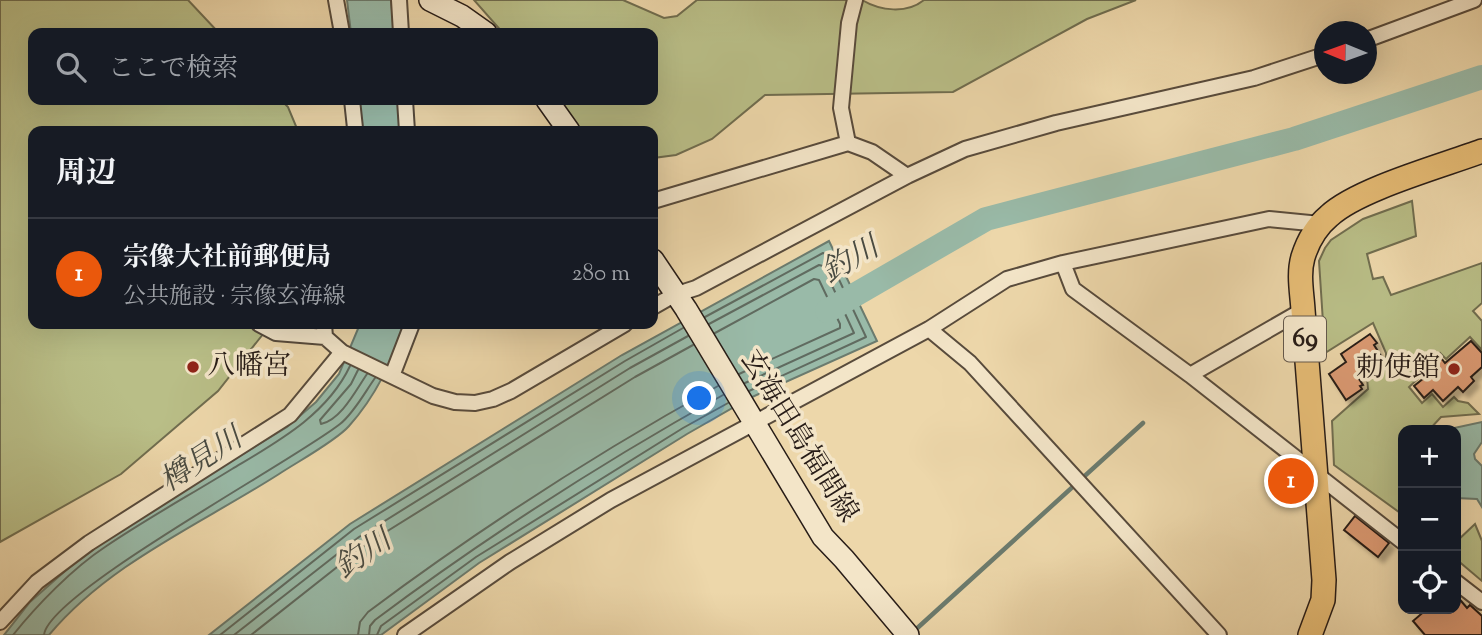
<!DOCTYPE html>
<html lang="ja">
<meta charset="utf-8">
<style>
:root{--surface:#171b24;--page:#20242c;--text:#f1f3f6;--muted:#9ea1a6;--line:#363941;--accent:#ea580c}
body{margin:0;font-family:"Sorts Mill Goudy","Noto Serif JP",serif;background:var(--page);color:var(--text)}
.controls{position:absolute;right:21px;bottom:21px;display:grid;overflow:hidden;border-radius:14px;box-shadow:0 7px 28px #0002}
.controls button{width:63px;height:63px;display:grid;place-items:center;padding:0;border:0;border-bottom:2px solid var(--line);background:var(--surface);color:var(--text);font:35px sans-serif}
.compass{position:absolute;left:1314px;top:21px;width:63px;height:63px;border-radius:50%;background:var(--surface);box-shadow:0 7px 28px #0002;rotate:271deg}
.you{position:absolute;left:700px;top:399px;width:24px;height:24px;margin:-18px;border:5px solid #fff;border-radius:50%;background:#1a73e8;box-shadow:0 0 0 10px #1a73e833}
.badge{display:grid;place-items:center;width:46px;height:46px;border-radius:50%;background:var(--accent);color:#fff;font-size:23px;font-weight:700}
.pin{position:absolute;translate:-50% -50%;border:4px solid #fff;box-shadow:0 2px 7px #0006}
.list{margin:0;padding:0;list-style:none}
h2{display:flex;justify-content:space-between;align-items:center;height:91px;margin:0;padding:0 28px;font-size:30px}
h2 small{font-size:23px;font-weight:400;color:var(--muted)}
.list li{display:grid;grid-template-columns:46px 1fr auto;gap:21px;align-items:center;box-sizing:border-box;height:112px;padding:0 28px;border-top:2px solid var(--line)}
.list b{display:block;font-size:26px;white-space:nowrap}
.list p{margin:0;font-size:23px;white-space:nowrap;color:var(--muted)}
.list em{font-size:23px;font-style:normal;color:var(--muted)}
.icon{flex:none;width:38px;height:38px;fill:none;stroke:currentColor;stroke-width:2;stroke-linecap:round;stroke-linejoin:round}
.map{position:relative;flex:none;width:1482px;height:635px;overflow:hidden}
.search{position:absolute;background:var(--surface);box-shadow:0 7px 28px #0002;left:28px;top:28px;width:630px;height:77px;display:flex;align-items:center;gap:18px;box-sizing:border-box;padding:0 24px;border-radius:14px;color:var(--muted);font-size:26px}
.panel{position:absolute;background:var(--surface);box-shadow:0 7px 28px #0002;left:28px;top:126px;width:630px;height:203px;border-radius:14px}
.map>svg:first-child{display:block}
</style>
<div class="map">
<svg width="1482" height="635" viewBox="0 0 1482 635">
<defs>
<filter id="shadow"><feDropShadow dx="5.5" dy="5.5" stdDeviation="2" flood-color="#0004"/></filter>
</defs>
<rect width="100%" height="100%" fill="#edd7aa"/>
<filter id="stains"><feTurbulence type="fractalNoise" baseFrequency=".00286" numOctaves="4"/><feColorMatrix values="0 0 0 0 .2 0 0 0 0 .09 0 0 0 0 .02 0 0 0 .5 -.17"/></filter>
<radialGradient id="worn" r=".72"><stop offset=".6" stop-color="#630" stop-opacity="0"/><stop offset="1" stop-color="#630" stop-opacity=".3"/></radialGradient>
<path fill="#b9be87" stroke="#706d4f" stroke-width="2" d="M0,0H188L219,33H33V100H281L288,107L298,131H33V324H271L218,391L121,474L0,542Z
M474,0H623L664,18L677,16L697,0H862C880,11 907,14 924,0H1136L1087,19L953,92L765,95L712,139L676,155L653,158V131H580L559,100H653V33H503Z
M1412,201L1416,236L1367,254L1373,279L1383,277L1391,295L1482,263V303L1473,311L1482,321V350L1470,337L1446,359L1440,353L1421,370L1423,374L1409,387L1422,403L1432,394L1443,407L1454,397L1458,401L1468,403L1479,414L1441,417L1429,430H1403V515L1334,465L1332,421L1368,389L1367,378L1386,361V353L1373,323L1325,353L1319,261L1325,248L1331,240L1363,219Z
M1475,524L1482,541V581L1456,559V542Z"/>
<path fill="#99baa8" stroke="#6b7b6e" stroke-width="2" d="M347,0H391L394,33H351Z
M358,100H399L401,131H361Z
M829,241L877,341L750,398L687,434L479,563L381,635H209L350,524L622,355Z
M360,324H405C392,361 376,396 349,426C336,441 297,462 279,474C201,524 109,563 49,635H4L30,602L98,542L287,427L316,402L339,374Z
M1482,422V442L1474,454L1475,459L1482,466V507L1477,499L1456,498V430H1445Z"/>
<g fill="none" stroke-linecap="round" stroke-linejoin="round">
<path stroke="#606b60" stroke-width="2" d="M705,317L823,253L827,254L866,337L749,391
M709,324L819,265L823,266L854,333L745,383
M715,333L814,279L819,280L840,324V328L739,374
M358,370L351,384L320,420L321,424C341,420 356,390 367,374
M13,635C37,605 73,568 105,547C146,519 190,495 232,469C277,442 327,415 350,366
M44,635C48,593 295,460 340,424C354,413 365,392 375,378
M220,635L354,529L625,361L683,328
M234,635L359,537L630,368L688,336
M251,635L365,545L635,377L693,345
M358,635L360,622L368,612C479,529 597,453 718,386
M369,635L370,626L375,620C486,537 603,462 723,395
M377,635L381,626L476,557L683,428L728,403"/>
<path stroke="#6b7b6e" stroke-width="4.5" d="M913,632L1143,423"/>
<path stroke="#99baa8" stroke-width="24" d="M827,311L986,219L1294,139L1482,77"/>
</g>
<path fill="#dc9a73" stroke="#271c17" stroke-width="2" filter="url(#shadow)" d="M1370,334L1377,343L1374,345L1383,359L1357,376L1363,385L1360,386L1362,389L1346,400L1329,374L1346,362L1341,354Z
M1471,341L1482,353V367L1471,377L1474,381L1463,392L1458,387L1443,401L1433,390L1424,398L1414,386L1429,374L1426,371L1441,358L1445,363Z
M1289,475H1299L1300,491L1270,492Z
M1355,516L1389,543L1378,557L1344,530Z
M1456,595L1467,608L1470,605L1482,616V635H1425L1413,621L1427,609H1456Z"/>
<g fill="none" stroke-linecap="round" stroke-linejoin="round">
<g stroke="#584b3c" stroke-width="18">
<path id="minor" d="M336,0L342,33
M399,0L401,33
M1366,40L1474,0
M352,100L355,128L353,131
M405,100L407,131
M848,143L841,108L849,23L855,0
M653,201L848,143L872,152L907,176
M1063,263L1073,289L1190,375L1403,542
M653,307L674,295L696,288L907,176L965,149L1056,123L1254,78L1324,55
M259,324L276,333L325,337
M324,324L325,337L342,352L433,396L455,402L475,403L493,399L511,391L625,324
M929,329L970,363L1219,635
M1190,375L1303,310
M392,376L412,324
M1456,582L1482,602
M0,622L37,582L89,543L290,415L342,352
M405,635L510,562L611,500L929,329L1007,279L1063,263L1269,219L1320,224"/>
</g>
<g stroke="#271c17" stroke-width="24">
<path id="secondary" d="M430,0L462,16L486,33
M547,100L569,131
M653,260L686,309L823,537L844,559L908,635"/>
</g>
<g stroke="#271c17" stroke-width="26">
<path id="primary" d="M1310,635L1323,600L1324,580L1303,310C1302,293 1298,274 1303,257C1308,241 1317,226 1329,216C1358,189 1442,166 1482,151"/>
</g>
<use href="#minor" stroke="#f3e5c8" stroke-width="14"/>
<use href="#secondary" stroke="#f3e5c8" stroke-width="21"/>
<use href="#primary" stroke="#e6bc75" stroke-width="23"/>
</g>
<g fill="#8f2418" stroke="#f3e5c8" stroke-width="2.5">
<circle cx="193" cy="367" r="7"/>
<circle cx="1454" cy="369" r="7"/>
</g>
<g text-anchor="middle" dominant-baseline="central" stroke-width="7" stroke-linejoin="round" paint-order="stroke">
<rect fill="#f3e5c8" stroke="#64584c" stroke-width="2" x="1284" y="316.5" width="42" height="45" rx="5"/>
<g font-size="26" font-weight="bold" fill="#271c17">
<text x="1305" y="339">69</text>
</g>
<g font-size="28" fill="#271c17" stroke="#f3e5c8" text-anchor="start">
<text x="207" y="367">八幡宮</text>
<text x="1440" y="369" text-anchor="end">勅使館</text>
</g>
<g font-size="28" fill="#271c17" stroke="#f3e5c8">
<text transform="translate(798 437) rotate(58)">玄海田島福間線</text>
</g>
<g font-size="30" font-style="italic" fill="#494b42" stroke="#f3e5c8">
<text transform="translate(851 261) rotate(-30)">釣川</text>
<text transform="translate(202 461) rotate(-33)">樽見川</text>
<text transform="translate(364 555) rotate(-34)">釣川</text>
</g>
</g>
<rect width="100%" height="100%" filter="url(#stains)"/>
<rect width="100%" height="100%" fill="url(#worn)"/>
</svg>
<div class="controls">
<button>+</button>
<button>−</button>
<button><svg class="icon" aria-label="locate" viewBox="0 0 24 24"><circle cx="12" cy="12" r="6"/><path d="M12 2v4M12 18v4M2 12h4M18 12h4"/></svg></button>
</div>
<svg class="compass" viewBox="-18 -18 36 36"><path d="M0-13l5 13h-10z" fill="#e53935"/><path d="M0 13l5-13h-10z" fill="#9ea1a6"/></svg>
<div class="you"></div>
<div class="pin badge" style="left:1291px;top:481px">1</div>
<div class="search"><svg class="icon" aria-label="search" viewBox="0 0 24 24"><circle cx="10" cy="10" r="6"/><path d="M15 15l6 6"/></svg>ここで検索</div>
<section class="panel">
<h2>周辺<small></small></h2>
<ul class="list">
<li><span class="badge">1</span><div><b>宗像大社前郵便局</b><p>公共施設 · 宗像玄海線</p></div><em>280 m</em></li>
</ul>
</section>
</div>
